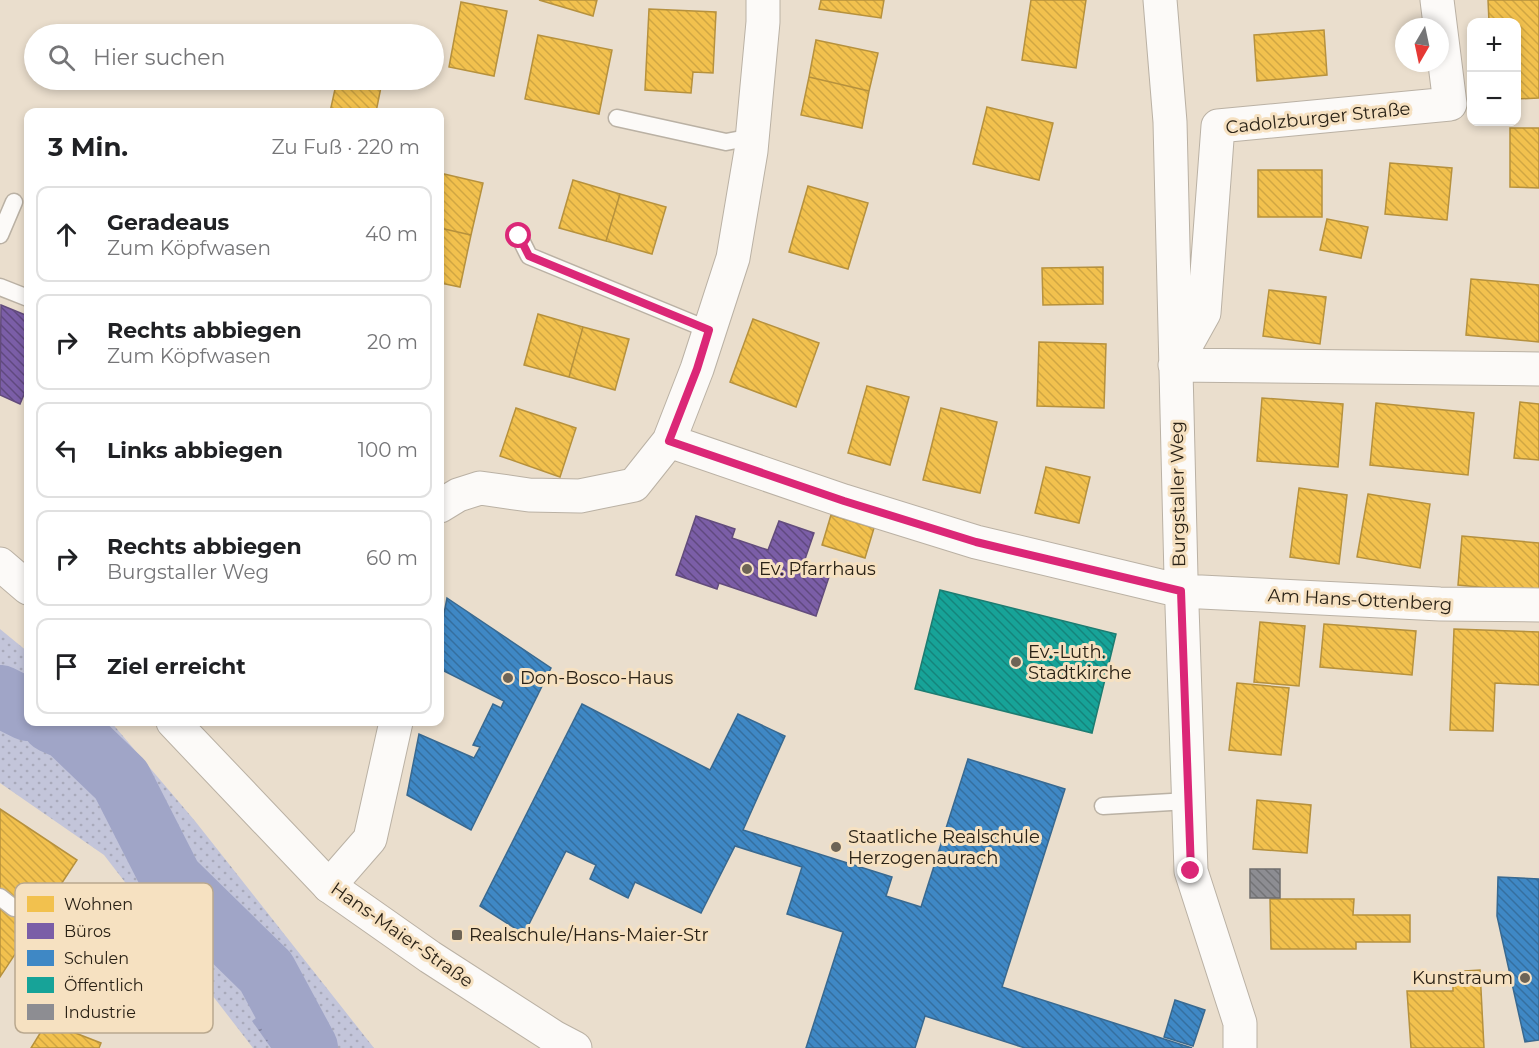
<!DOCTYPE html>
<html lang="de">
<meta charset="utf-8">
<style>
:root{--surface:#fff;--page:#f2f2f2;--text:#202124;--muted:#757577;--line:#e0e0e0}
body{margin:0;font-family:Montserrat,sans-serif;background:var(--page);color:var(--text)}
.controls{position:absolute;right:18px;top:18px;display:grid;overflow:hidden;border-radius:12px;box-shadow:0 3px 9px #0003}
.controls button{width:54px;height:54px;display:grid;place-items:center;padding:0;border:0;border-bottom:2px solid var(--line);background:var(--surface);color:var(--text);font:30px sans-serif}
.compass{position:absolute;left:1395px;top:18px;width:54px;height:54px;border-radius:50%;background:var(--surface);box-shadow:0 3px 9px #0003;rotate:189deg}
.stop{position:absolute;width:18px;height:18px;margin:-14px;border:4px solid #db2777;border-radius:50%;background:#fff}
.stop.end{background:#db2777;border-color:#fff;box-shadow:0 2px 6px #0008}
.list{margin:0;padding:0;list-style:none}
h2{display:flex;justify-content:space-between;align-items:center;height:78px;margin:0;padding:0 24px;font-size:26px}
h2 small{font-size:20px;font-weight:400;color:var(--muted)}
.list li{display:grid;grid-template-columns:39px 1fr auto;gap:18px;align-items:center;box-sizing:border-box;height:96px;margin:0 12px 12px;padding:0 12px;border:2px solid var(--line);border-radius:12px}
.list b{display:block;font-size:22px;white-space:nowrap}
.list p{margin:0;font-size:20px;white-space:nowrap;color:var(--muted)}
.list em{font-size:20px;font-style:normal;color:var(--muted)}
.icon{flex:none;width:33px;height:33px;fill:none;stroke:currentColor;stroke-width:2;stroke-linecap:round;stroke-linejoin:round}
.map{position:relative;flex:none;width:1539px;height:1048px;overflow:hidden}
.search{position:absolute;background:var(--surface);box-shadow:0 3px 9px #0003;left:24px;top:24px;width:420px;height:66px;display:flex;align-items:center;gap:15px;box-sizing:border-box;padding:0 21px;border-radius:33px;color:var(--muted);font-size:22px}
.panel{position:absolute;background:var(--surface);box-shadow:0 3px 9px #0003;left:24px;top:108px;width:420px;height:618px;border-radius:12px}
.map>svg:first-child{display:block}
</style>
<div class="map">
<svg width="1539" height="1048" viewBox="0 0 1539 1048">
<defs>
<pattern id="green-dots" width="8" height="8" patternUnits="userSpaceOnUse" patternTransform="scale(1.5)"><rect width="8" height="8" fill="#c3c5da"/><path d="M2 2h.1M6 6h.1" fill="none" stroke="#a8a9ba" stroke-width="1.8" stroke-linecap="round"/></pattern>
<pattern id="water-waves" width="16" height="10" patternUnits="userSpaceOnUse" patternTransform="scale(1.5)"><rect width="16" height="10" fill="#a0a5c7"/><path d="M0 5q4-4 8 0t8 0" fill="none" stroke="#8386a1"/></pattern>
<pattern id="homes-back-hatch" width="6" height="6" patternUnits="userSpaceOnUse" patternTransform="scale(1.5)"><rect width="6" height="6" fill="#f2c14e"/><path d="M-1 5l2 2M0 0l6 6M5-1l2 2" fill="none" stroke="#d0a643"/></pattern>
<pattern id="offices-back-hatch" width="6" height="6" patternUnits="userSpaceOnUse" patternTransform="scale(1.5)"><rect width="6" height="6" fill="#7b5ea7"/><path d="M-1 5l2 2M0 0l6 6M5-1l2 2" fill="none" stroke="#60497f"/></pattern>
<pattern id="schools-back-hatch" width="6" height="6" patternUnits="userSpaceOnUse" patternTransform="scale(1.5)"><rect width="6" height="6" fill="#3f88c5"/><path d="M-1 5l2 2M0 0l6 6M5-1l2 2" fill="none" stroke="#356f9f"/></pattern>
<pattern id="public-back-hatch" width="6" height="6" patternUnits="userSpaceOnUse" patternTransform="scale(1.5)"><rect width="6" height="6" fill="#17a398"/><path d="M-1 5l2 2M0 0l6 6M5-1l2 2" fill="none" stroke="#15847b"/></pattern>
<pattern id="industry-back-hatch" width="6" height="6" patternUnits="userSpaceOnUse" patternTransform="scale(1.5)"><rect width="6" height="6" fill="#8d8d92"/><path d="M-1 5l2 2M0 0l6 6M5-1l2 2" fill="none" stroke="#737376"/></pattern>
</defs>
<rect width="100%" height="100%" fill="#eadecd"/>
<path fill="url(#green-dots)" d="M0,629L28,652V722H111L195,821L374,1048H253L104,855L0,783Z"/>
<path fill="url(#water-waves)" d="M296,989L336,1048H271L252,1021Z"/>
<path fill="url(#homes-back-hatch)" stroke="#b6913d" stroke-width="1.5" d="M539,0H597L593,16Z
M821,0H884L881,18L819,9Z
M1031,0H1086L1076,68L1022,60Z
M1488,0H1539V98L1516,99V22H1489Z
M461,2L507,11L494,76L449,67Z
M649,9L716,12L713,73L693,72L691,93L645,90Z
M1324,30L1327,75L1257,81L1254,35Z
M538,35L612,50L599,114L525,99Z
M816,40L878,53L869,91L809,77Z
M809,77L869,91L862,128L801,115Z
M337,80H370L382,82L376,112H330Z
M987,107L1053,123L1039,180L973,164Z
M1510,128H1539V188L1510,187Z
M1390,163L1452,168L1447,220L1385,214Z
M1258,170H1322V217H1258Z
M440,173L483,183L471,235L440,228Z
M573,180L620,194L606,241L559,228Z
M808,186L868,203L848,269L789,252Z
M620,194L666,207L652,254L606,241Z
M1327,219L1368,227L1361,258L1320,250Z
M440,228L471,235L460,287L440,283Z
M1103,267V304L1043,305L1042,268Z
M1471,279L1539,285V342L1466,335Z
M1269,290L1326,297L1320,344L1263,336Z
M538,314L583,327L569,377L524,365Z
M753,319L819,343L796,407L730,382Z
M583,327L629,339L615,390L569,377Z
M1039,342L1106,344L1104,408L1037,406Z
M867,386L909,397L890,465L848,453Z
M1262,398L1343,404L1338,467L1257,461Z
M1520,402L1539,404V460L1514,458Z
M1376,403L1474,413L1468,475L1370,465Z
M516,408L576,428L560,477L500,456Z
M941,408L997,422L980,493L923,480Z
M1046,467L1090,477L1079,523L1035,513Z
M1299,488L1347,495L1339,564L1290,557Z
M1368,494L1430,504L1420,568L1357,557Z
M831,515L874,528L865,558L822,545Z
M1462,536L1539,543V593L1458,585Z
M1260,622L1305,626L1299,686L1254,682Z
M1324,624L1416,631L1412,675L1320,667Z
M1454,629L1539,632V685L1495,683L1493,731L1450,730Z
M1237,683L1289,688L1281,755L1229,750Z
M1257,800L1311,805L1307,853L1253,849Z
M0,809L77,860L0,977Z
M1270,899H1354L1353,915H1410V942H1356V949H1271Z
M1480,970L1484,1048H1411L1407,991H1453V977H1465V971Z
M47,1022L101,1043L99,1048H31Z"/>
<path fill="url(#offices-back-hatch)" stroke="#634c7c" stroke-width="1.5" d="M1,305L28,316V385L20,404L0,395Z
M696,516L735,529L732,538L768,550L779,521L814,533L803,565L830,574L816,616L719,583L717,589L676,575Z"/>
<path fill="url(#schools-back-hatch)" stroke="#396990" stroke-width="1.5" d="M447,598L551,668L471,830L407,795L419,734L474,758L480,747L473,745L493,704L501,708L504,701L440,669V634Z
M582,704L710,770L738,714L785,736L743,830L892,877L886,896L921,907L968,759L1065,789L1002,987L1192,1048H1025L925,1016L915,1048H806L843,932L787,914L802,867L735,846L701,913L635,882L628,898L590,879L596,865L566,851L524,934L480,906Z
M1498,877L1539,879V1040L1525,1042L1497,916Z
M1175,1000L1205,1010L1193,1046L1164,1037Z"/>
<path fill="url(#public-back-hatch)" stroke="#1d7c71" stroke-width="1.5" d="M940,590L1116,634L1092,733L915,689Z"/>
<path fill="url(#industry-back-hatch)" stroke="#6f6d6d" stroke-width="1.5" d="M1250,869H1280V898H1250Z"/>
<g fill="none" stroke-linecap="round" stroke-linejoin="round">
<path stroke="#a0a5c7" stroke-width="62" d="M0,696L28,710
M52,722L68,729L121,780L172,880L266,972L307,1048"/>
<g stroke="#bab1a4" stroke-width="19">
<path id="service" d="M617,118L726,142L752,137
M0,235L14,202
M519,236L529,256L709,330
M0,287L28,298
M1103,806L1188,801
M0,897L14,908"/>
</g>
<g stroke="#bab1a4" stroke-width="35">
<path id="minor" d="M1160,0L1170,122L1181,577L1191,871L1240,1023V1048
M1437,0L1450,104L1218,126L1204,313L1175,365L1539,369
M669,441L844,501L976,542L1181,591L1440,604L1539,605
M440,506L458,495L480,488L529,495L580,496L634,485L669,441L697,369L733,258L751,151L763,22V0
M329,886L370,839L396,722"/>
</g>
<g stroke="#bab1a4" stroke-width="35">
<path id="tertiary" d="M0,564L28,588
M173,722L329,886L430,957L554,1037L575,1048"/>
</g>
<use href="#service" stroke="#fcfaf8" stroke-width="16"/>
<use href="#minor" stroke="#fcfaf8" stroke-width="33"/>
<use href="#tertiary" stroke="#fcfaf8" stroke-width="33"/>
</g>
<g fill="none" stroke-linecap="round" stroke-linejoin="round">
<path stroke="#db2777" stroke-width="8" d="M519,236L529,256L709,330L697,369L669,441L844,501L976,542L1181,591L1191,871"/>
</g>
<g fill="#6d6456" stroke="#f6e1c1" stroke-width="2">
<circle cx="747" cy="569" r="6"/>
<circle cx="1016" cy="662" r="6"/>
<circle cx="508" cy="678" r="6"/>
<circle cx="836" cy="847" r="6"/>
<rect x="451" y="929" width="12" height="12" rx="3"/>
<circle cx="1525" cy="978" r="6"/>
</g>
<g text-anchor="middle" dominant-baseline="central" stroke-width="6" stroke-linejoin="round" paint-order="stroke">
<g font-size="18" fill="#2a2216" stroke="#f6e1c1">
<text transform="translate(1318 118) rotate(-6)">Cadolzburger Straße</text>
<text transform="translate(1178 494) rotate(-91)">Burgstaller Weg</text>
<text transform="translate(1360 600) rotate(3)">Am Hans-Ottenberg</text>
<text transform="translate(402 935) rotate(35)">Hans-Maier-Straße</text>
</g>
<g font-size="18" fill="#2a2216" stroke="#f6e1c1" text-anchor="start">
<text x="759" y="569">Ev. Pfarrhaus</text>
<text x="1028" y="652">Ev.-Luth.<tspan x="1028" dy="21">Stadtkirche</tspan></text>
<text x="520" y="678">Don-Bosco-Haus</text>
<text x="848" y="837">Staatliche Realschule<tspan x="848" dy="21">Herzogenaurach</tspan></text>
<text x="469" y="935">Realschule/Hans-Maier-Str</text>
<text x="1513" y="978" text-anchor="end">Kunstraum</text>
</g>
</g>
<rect x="15" y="883" width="198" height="150" rx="9" fill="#f6e1c1" stroke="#b9a88e" stroke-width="1.5"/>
<rect x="27" y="896" width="27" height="16" fill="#f2c14e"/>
<rect x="27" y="923" width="27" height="16" fill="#7b5ea7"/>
<rect x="27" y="950" width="27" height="16" fill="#3f88c5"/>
<rect x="27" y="977" width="27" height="16" fill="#17a398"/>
<rect x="27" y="1004" width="27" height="16" fill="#8d8d92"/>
<g font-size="16" fill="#2a2216">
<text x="64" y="910">Wohnen</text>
<text x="64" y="937">Büros</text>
<text x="64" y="964">Schulen</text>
<text x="64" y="991">Öffentlich</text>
<text x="64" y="1018">Industrie</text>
</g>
</svg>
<div class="controls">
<button>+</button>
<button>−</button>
</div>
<svg class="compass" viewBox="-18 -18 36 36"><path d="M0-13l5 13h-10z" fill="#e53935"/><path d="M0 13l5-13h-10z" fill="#757577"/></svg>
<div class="stop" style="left:519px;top:236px"></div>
<div class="stop end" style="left:1191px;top:871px"></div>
<div class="search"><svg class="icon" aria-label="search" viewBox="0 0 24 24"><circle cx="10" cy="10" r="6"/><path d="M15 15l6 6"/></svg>Hier suchen</div>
<section class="panel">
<h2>3 Min.<small>Zu Fuß · 220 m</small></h2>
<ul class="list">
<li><svg class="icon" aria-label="ahead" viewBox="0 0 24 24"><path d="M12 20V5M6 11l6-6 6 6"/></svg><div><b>Geradeaus</b><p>Zum Köpfwasen</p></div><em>40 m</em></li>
<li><svg class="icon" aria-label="right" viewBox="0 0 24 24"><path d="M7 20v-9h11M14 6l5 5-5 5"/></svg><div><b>Rechts abbiegen</b><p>Zum Köpfwasen</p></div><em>20 m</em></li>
<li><svg class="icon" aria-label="left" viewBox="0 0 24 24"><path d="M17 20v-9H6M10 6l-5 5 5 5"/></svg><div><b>Links abbiegen</b></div><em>100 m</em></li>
<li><svg class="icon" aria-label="right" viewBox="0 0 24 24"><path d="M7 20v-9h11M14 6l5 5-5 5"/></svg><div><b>Rechts abbiegen</b><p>Burgstaller Weg</p></div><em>60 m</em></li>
<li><svg class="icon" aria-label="arrive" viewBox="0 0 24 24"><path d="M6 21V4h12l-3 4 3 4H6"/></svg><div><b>Ziel erreicht</b></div></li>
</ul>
</section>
</div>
